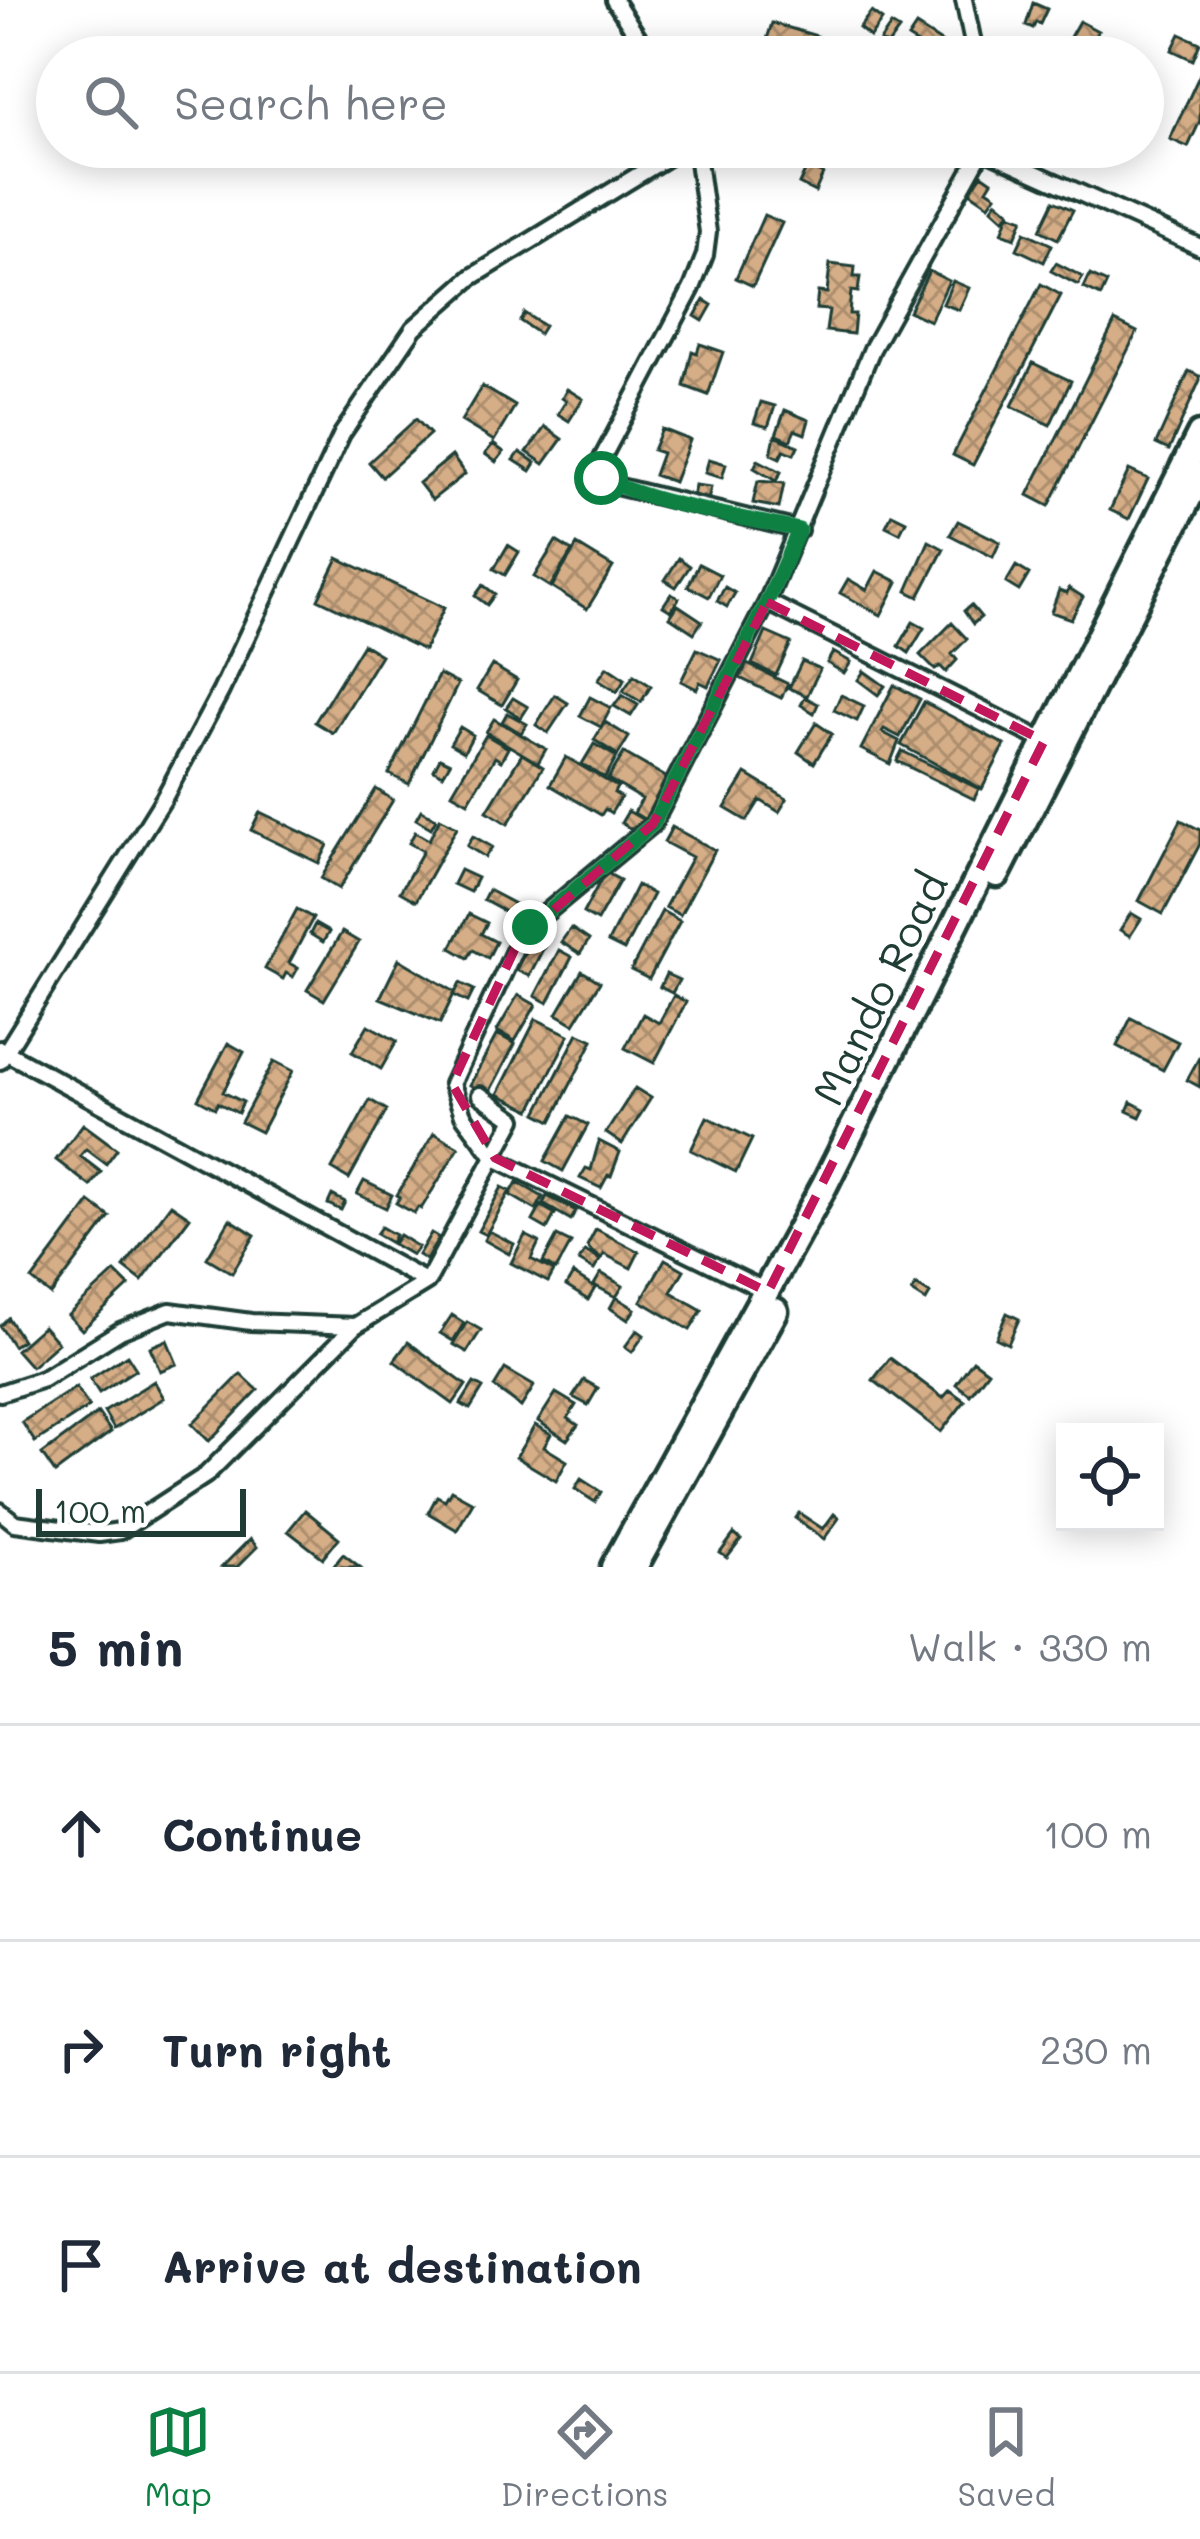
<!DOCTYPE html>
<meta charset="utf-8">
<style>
:root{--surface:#fff;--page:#f6f6f7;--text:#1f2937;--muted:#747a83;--line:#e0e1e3;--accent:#0b8043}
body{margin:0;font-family:Mali,sans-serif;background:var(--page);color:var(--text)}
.controls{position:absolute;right:36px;bottom:36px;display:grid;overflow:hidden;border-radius:0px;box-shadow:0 6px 30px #0003}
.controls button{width:108px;height:108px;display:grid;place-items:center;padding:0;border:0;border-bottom:3px solid var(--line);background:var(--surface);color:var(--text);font:60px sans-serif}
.scale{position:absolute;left:36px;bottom:30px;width:210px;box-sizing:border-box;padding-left:12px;border:6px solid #1f3d34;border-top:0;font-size:33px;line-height:42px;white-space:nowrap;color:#1f3d34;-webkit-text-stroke:9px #fff;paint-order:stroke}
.stop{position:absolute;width:36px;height:36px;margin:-27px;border:9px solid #0b8043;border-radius:50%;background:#fff}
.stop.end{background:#0b8043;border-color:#fff;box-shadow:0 3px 12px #0008}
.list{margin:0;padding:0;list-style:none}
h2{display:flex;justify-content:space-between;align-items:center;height:156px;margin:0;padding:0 48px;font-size:51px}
h2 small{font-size:39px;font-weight:400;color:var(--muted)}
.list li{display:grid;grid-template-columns:78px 1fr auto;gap:36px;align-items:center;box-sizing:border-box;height:216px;padding:0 48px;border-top:3px solid var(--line)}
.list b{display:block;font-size:45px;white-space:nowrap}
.list em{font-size:39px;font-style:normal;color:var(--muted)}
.icon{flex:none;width:66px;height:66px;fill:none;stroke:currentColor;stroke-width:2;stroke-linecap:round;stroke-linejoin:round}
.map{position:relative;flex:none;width:1200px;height:1567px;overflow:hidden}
.search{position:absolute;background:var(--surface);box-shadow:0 6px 30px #0003;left:36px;right:36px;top:36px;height:132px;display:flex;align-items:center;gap:30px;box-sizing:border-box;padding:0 42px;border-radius:66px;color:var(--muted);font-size:45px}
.sheet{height:804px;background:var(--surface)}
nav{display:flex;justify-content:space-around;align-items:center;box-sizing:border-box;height:168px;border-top:3px solid var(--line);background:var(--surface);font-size:33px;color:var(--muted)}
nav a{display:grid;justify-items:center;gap:6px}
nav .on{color:var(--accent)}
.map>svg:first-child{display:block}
</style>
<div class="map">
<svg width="1200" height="1567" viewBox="0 0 1200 1567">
<defs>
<pattern id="building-cross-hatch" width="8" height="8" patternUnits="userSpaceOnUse" patternTransform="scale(3)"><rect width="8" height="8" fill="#d5ad86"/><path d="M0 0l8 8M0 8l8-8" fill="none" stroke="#ac8e6e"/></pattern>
</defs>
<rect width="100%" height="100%" fill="#fff"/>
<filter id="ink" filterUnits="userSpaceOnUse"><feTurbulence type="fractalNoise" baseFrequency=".00833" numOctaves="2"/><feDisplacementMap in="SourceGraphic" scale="24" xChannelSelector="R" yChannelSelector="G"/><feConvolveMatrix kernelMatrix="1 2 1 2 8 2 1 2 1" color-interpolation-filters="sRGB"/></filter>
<g filter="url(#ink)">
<path fill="url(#building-cross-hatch)" stroke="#1f3d34" stroke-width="3" d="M1033,3L1047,9L1040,24L1036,22L1033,28L1026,25Z
M871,12L882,20L870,37L859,28Z
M1079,21L1098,31L1084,57L1065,46Z
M772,23L817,36L811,57H792L764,49Z
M891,25L899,30L887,46L880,41Z
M916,26L949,47L943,57H912L919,45L908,38Z
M1180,34L1200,43L1193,60L1172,50Z
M1200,74V121L1188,147L1170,139Z
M807,167L823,174L815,192L799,184Z
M982,174L992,181L987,189L996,195L989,205L970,192Z
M997,201L1010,212L1004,219L992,208Z
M1054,201L1073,210L1058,239L1040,230Z
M1009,214L1023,219L1015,238L1002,233Z
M764,215L782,223L753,286L736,278Z
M1025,232L1052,245L1044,262L1017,249Z
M1056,263L1083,277L1078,285L1051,271Z
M830,264L855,267L854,277H860L858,292L851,291L849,314H855L853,334L826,331L829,310L816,309L818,292L827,293Z
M929,271L949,281L930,321L909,311Z
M1090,275L1107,283L1101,296L1084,288Z
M953,281L969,288L959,310L943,304Z
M1041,284L1061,295L973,465L953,455Z
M704,300L712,305L703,321L695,316Z
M524,313L544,326L539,334L520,321Z
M1115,321L1137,332L1049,506L1028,495Z
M700,344L723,352L708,395L684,386L692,351L697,353Z
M1033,363L1071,381L1050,425L1012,406Z
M1189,371L1200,376V380L1169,450L1156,444Z
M482,386L515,406L494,441L461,421Z
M567,389L583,399L569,421L558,414L566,401L562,398Z
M761,402L775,406L768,427L754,423Z
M785,410L809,420L805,434L795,430L790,441L776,435Z
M416,419L430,434L382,477L369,462Z
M545,427L562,439L544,464L527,452Z
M662,429L690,440L674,482L654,475L662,453L653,450Z
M775,436L798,446L794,454L784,450L780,458L771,454Z
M493,444L504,452L496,462L485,454Z
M520,452L536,463L531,471L514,460Z
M452,456L465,474L432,500L419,483Z
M709,459L726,464L722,478L705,473Z
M758,460L781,472L776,481L754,468Z
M1129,470L1148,479L1129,519L1110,510Z
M758,481L784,483L779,508L753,503Z
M695,485L711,487L708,500L693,497Z
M892,514L906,521L900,533L886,526Z
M958,521L1000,542L993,557L950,535Z
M556,541L572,551L550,587L534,577Z
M929,541L944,549L919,597L907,591Z
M508,545L519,552L505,575L494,569Z
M577,545L613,567L587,609L552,587Z
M338,558L444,608L424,650L318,599Z
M679,558L690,566L676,587L665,580Z
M699,564L720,575L709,597L688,586Z
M1016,566L1029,574L1019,591L1006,583Z
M877,571L898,582L881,615L840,593L848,579L867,590Z
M483,585L495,594L487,605L475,596Z
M725,587L735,593L727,607L717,601Z
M1069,588L1083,597L1071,619L1051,612L1059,590L1067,593Z
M671,594L679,598L671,611L663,606Z
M678,605L702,621L694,633L670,617Z
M971,605L981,617L973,624L964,611Z
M913,622L924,628L909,653L899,646Z
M952,623L967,639L952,654L957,660L946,672L940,666L935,670L920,655Z
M766,632L791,643L776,675L752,664Z
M363,644L381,655L333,733L315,722Z
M697,649L721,660L708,686L700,682L697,689L681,681Z
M833,652L851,662L844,673L827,663Z
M802,661L820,669L807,696L789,688Z
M747,664L788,684L781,698L740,678Z
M492,665L517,680L502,705L477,690Z
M607,667L625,679L617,692L598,680Z
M864,671L885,686L878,695L858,680Z
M439,674L458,684L409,784L389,774Z
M634,675L651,686L641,702L623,691Z
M894,685L920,699L900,737L884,729L882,732L899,741L890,764L861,749Z
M555,695L568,703L548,733L536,725Z
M622,695L638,705L631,716L614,706Z
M841,695L864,706L857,721L834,710Z
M590,697L611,708L601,727L580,716Z
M805,697L818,704L814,713L801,705Z
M513,698L528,707L521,718L506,708Z
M924,702L1005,745L982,789L901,745Z
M507,713L527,724L521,733L502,722Z
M494,719L546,749L538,763L486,732Z
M605,722L629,737L618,755L594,740Z
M816,723L832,734L814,763L798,752Z
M460,727L473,735L464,752L450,744Z
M486,735L508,748L501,761L495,757L468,802L452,793Z
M594,744L617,757L605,778L582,764Z
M902,751L979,789L974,799L897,761Z
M624,753L671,780L647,821L634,813L642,799L608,779Z
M522,754L543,767L508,824L487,811Z
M566,757L617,787L614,793L621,797L611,813L605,809L601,815L550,785Z
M440,758L450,763L443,775L434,770Z
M746,774L787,799L779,812L760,800L747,821L725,808Z
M376,789L393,800L339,889L321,878Z
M421,810L436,819L431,828L416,819Z
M628,811L647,822L640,834L621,823Z
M260,812L328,845L319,863L251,830Z
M440,818L457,827L416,901L400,892L423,851L409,843L415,832L429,840Z
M1181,820L1200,830V844L1163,914L1139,901Z
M672,827L715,850L680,915L665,907L692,857L664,842Z
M473,836L492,847L485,857L467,846Z
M460,870L477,878L470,892L453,884Z
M605,872L620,880L597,921L583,913Z
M637,885L653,894L624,950L608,942Z
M488,890L526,910L520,920L483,900Z
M297,909L313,918L289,963L298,968L293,977L286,973L283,979L265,969Z
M662,911L680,921L649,979L631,970Z
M1131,913L1141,919L1130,936L1120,930Z
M469,914L487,923L481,934L496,942L488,958L473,950L468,958L451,948Z
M315,924L329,932L323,942L310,934Z
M571,928L589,940L580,954L561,942Z
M342,932L359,942L324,1000L307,990Z
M532,938L545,945L529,976L516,970Z
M559,950L572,957L548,1003L535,996Z
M399,959L455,992L440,1023L380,998Z
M582,971L600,982L574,1024L557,1014Z
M666,974L679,980L672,993L660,987Z
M460,983L474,990L468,1002L454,995Z
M518,995L536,1005L515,1041L497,1031Z
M674,995L686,1002L654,1063L625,1048L643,1014L659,1023Z
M1131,1018L1178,1042L1163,1070L1117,1046Z
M536,1019L569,1035L531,1110L498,1094Z
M368,1025L397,1041L381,1069L352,1052Z
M578,1033L593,1040L552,1121L537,1113Z
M497,1034L515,1044L488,1095L470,1085Z
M228,1043L244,1052L223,1092L243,1102L238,1113L218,1103L215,1108L198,1099Z
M1200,1056V1087L1187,1080Z
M274,1061L293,1071L261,1132L241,1122Z
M635,1088L651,1098L622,1144L606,1133Z
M370,1100L387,1110L349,1179L332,1169Z
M1131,1102L1144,1109L1140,1117L1127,1111Z
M570,1116L588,1125L563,1171L545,1161Z
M707,1117L752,1139L736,1172L691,1150Z
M83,1124L117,1149L106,1164L86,1149L80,1156L101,1172L90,1186L56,1160Z
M434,1133L459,1147L421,1209L418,1207L414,1213L396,1203L400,1197L397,1195Z
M599,1141L620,1152L611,1176L608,1175L601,1188L580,1178L586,1168L591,1170Z
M364,1181L392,1195L386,1208L357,1194Z
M517,1182L543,1197L536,1210L510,1195Z
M502,1187L510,1191L486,1235L478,1231Z
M332,1195L345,1202L341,1210L328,1204Z
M547,1196L576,1211L571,1220L543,1204Z
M90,1202L110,1217L51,1295L32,1280Z
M171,1204L190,1217L142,1281L124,1267Z
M541,1206L555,1214L547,1229L533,1221Z
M230,1219L255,1235L232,1273L207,1258Z
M381,1227L395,1235L391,1243L376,1234Z
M596,1229L639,1252L631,1268L604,1254L602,1258L592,1252L587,1246Z
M489,1231L514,1244L509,1254L484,1240Z
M431,1233L439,1238L426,1260L418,1255Z
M399,1235L418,1247L412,1255L393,1244Z
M525,1235L539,1242L531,1259L554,1271L548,1282L511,1263Z
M557,1236L571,1243L556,1270L543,1262Z
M585,1251L600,1260L594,1270L579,1261Z
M665,1259L684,1270L671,1292L702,1310L690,1330L641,1301Z
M115,1272L129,1286L82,1330L68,1315Z
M601,1273L623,1286L616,1297L594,1285Z
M573,1274L595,1288L588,1300L566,1286Z
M916,1285L930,1294L926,1301L912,1292Z
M616,1297L635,1309L628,1320L610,1308Z
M1007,1313L1019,1319L1008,1344L996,1338Z
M452,1315L464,1323L453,1341L440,1333Z
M8,1318L22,1340L13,1346L0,1326Z
M467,1322L481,1330L467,1352L453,1344Z
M43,1326L58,1343L31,1367L16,1350Z
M637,1330L644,1335L632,1352L625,1347Z
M167,1340L177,1364L160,1371L150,1347Z
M408,1342L466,1385L453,1404L394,1361Z
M127,1355L136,1369L99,1393L90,1379Z
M890,1358L943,1398L950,1390L965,1401L941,1432L873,1380Z
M973,1360L988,1371L970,1395L956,1384Z
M505,1369L534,1386L521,1407L494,1387Z
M241,1374L258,1390L209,1441L192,1424Z
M584,1380L598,1388L588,1405L573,1397Z
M154,1381L164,1398L114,1429L104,1412Z
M474,1383L483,1388L470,1409L461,1404Z
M76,1387L89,1407L35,1442L22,1422Z
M556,1393L576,1405L568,1418L578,1425L567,1440L538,1421Z
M98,1413L111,1432L55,1473L42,1454Z
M535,1425L551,1434L544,1447L567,1461L556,1481L516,1457Z
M581,1479L601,1492L595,1502L575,1489Z
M451,1490L473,1502L457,1530L428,1513L437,1496L445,1500Z
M305,1510L339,1538L323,1558L288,1531Z
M799,1513L823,1529L834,1514L839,1518L824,1539L795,1518Z
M734,1534L741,1540L727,1558L720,1553Z
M250,1539L257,1547L237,1567H222Z
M343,1554L360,1567H333Z"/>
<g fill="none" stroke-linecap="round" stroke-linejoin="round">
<g stroke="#1f3d34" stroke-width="22">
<path id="minor" d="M614,0L651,57
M964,0L976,57
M696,147L708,232L705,255L692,288L598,466L601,478L616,486L799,530
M984,150L1200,247
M767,602L1044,741
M0,1049L427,1282
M0,1061L164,798L221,691L342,434L414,328L472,277L684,147
M768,1292L495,1158L463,1115L452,1084L519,940L529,927L653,824L767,602L872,349L984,147
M0,1393L43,1379L120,1331L170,1311L251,1322L355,1326
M0,1511L15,1523L99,1534L120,1531L206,1475L355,1326L427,1282L514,1119L480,1095"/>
</g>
<g stroke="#1f3d34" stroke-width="33">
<path id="trunk" d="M997,874L1200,475
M614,1567L824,1186L1200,435
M634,1567L775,1311"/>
</g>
<use href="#minor" stroke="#fff" stroke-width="14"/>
<use href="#trunk" stroke="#fff" stroke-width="24"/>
</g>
</g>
<g fill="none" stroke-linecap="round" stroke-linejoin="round" filter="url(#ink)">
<path stroke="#0b8043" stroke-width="15" d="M530,927L653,824L767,602L799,530C737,516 658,506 601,478"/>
</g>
<path fill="none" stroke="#c2185b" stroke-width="9" stroke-dasharray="24 15" stroke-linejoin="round" d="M767,602L1044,741L768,1292L495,1158L452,1084L519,940L653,824Z"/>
<g text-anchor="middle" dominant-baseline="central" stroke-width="10" stroke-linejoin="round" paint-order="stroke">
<g font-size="42" fill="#1f3d34" stroke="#fff">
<text transform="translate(879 988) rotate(-64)">Mando Road</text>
</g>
</g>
</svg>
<div class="controls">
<button><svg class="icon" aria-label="locate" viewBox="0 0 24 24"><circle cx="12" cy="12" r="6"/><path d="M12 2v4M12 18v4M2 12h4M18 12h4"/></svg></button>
</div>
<div class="scale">100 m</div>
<div class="stop" style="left:601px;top:478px"></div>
<div class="stop end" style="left:530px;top:927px"></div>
<div class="search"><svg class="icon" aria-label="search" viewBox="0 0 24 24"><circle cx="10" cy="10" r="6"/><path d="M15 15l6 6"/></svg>Search here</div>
</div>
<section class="sheet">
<h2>5 min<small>Walk · 330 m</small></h2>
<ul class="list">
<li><svg class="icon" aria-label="ahead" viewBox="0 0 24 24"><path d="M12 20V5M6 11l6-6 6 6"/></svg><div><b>Continue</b></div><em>100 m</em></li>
<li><svg class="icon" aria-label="right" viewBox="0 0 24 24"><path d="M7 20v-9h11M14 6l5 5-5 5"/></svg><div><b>Turn right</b></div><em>230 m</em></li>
<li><svg class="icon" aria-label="arrive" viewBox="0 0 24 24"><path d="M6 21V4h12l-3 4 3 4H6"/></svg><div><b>Arrive at destination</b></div></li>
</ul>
</section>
<nav>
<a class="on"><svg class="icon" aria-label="map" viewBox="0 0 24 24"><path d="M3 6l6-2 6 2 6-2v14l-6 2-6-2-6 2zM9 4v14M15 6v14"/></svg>Map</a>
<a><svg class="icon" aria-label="directions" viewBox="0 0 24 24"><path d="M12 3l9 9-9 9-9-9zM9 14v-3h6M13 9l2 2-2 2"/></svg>Directions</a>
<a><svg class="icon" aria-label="saved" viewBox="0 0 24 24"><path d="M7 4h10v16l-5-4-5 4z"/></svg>Saved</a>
</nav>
